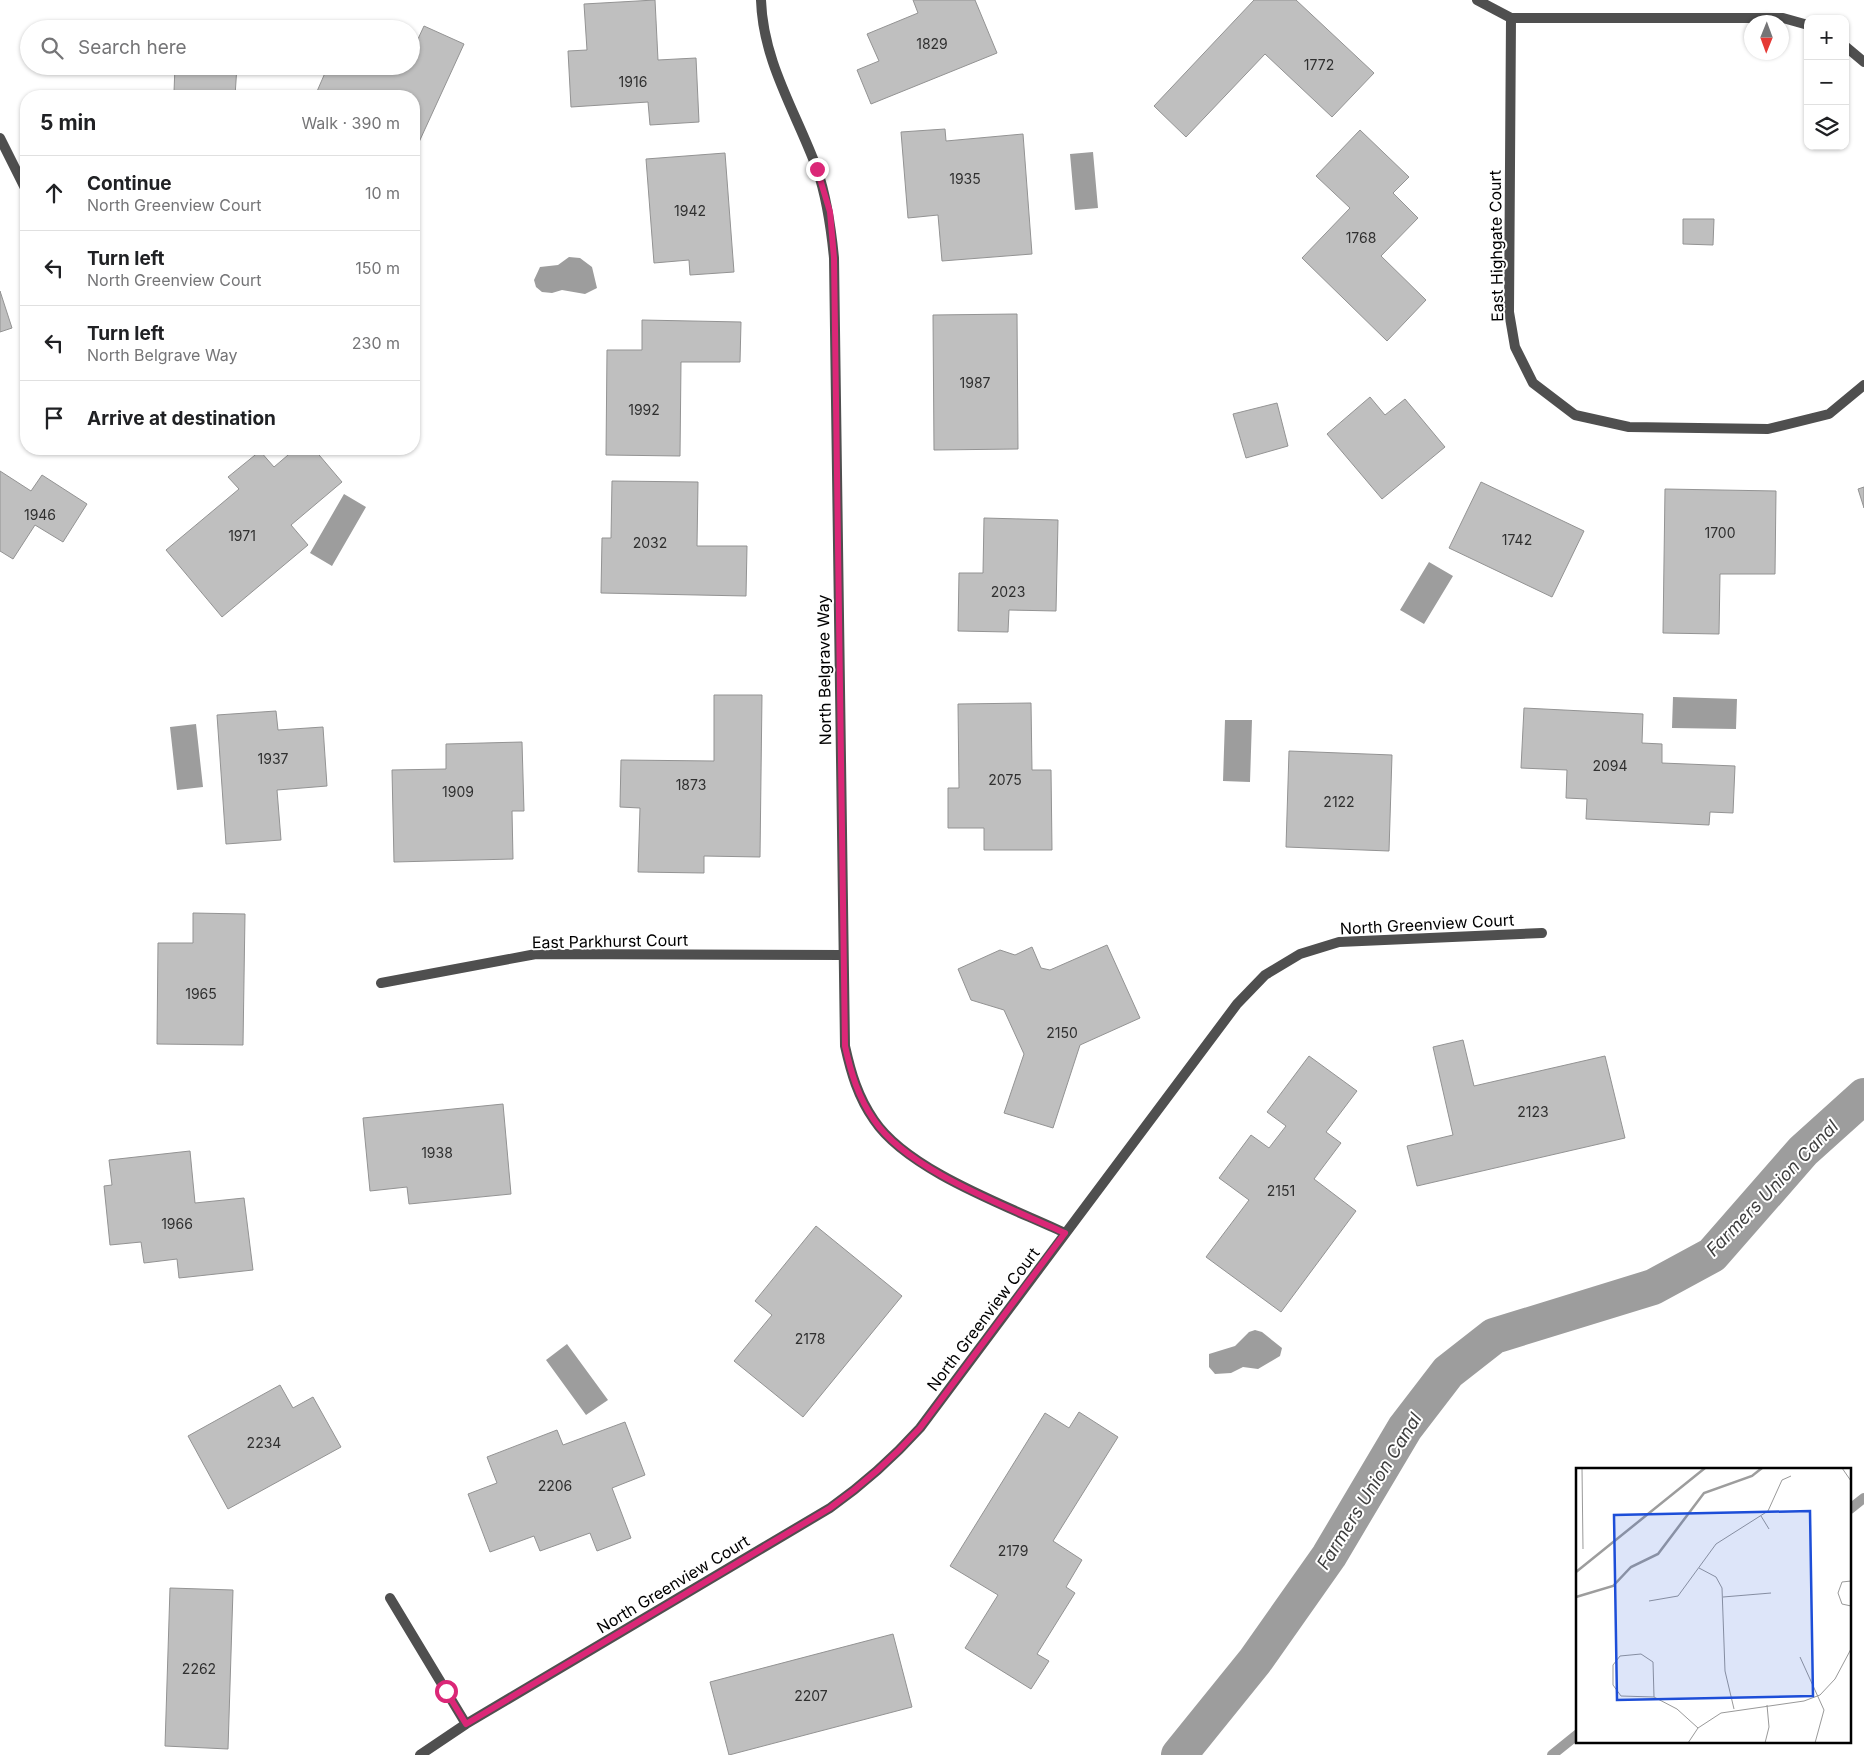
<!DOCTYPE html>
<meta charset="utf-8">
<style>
:root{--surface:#fff;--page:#f6f6f6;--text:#202124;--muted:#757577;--line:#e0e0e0}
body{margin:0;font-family:Inter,sans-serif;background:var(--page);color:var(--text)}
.controls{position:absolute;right:15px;top:15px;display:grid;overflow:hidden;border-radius:10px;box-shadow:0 1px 4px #0004}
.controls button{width:45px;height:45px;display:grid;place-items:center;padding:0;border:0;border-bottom:1px solid var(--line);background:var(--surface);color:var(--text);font:25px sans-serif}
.compass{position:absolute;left:1744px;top:15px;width:45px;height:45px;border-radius:50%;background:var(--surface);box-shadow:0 1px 4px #0004;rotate:181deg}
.stop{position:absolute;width:15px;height:15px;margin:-11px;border:4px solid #db2777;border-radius:50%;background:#fff}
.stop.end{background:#db2777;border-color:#fff;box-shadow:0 1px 5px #0008}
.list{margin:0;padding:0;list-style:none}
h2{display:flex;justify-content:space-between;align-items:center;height:65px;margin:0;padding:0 20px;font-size:21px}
h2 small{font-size:16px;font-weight:400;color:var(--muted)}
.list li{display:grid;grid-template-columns:32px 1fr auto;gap:15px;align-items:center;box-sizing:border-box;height:75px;padding:0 20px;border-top:1px solid var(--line)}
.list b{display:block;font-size:19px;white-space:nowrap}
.list p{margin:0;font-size:16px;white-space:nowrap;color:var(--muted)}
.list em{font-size:16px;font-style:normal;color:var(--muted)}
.icon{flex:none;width:28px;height:28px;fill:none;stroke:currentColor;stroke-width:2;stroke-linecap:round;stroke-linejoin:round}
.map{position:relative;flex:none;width:1864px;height:1755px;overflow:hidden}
.search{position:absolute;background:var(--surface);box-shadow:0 1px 4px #0004;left:20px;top:20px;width:400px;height:55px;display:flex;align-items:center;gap:12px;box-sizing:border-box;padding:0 18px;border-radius:28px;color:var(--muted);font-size:19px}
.panel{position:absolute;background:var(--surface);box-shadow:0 1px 4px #0004;left:20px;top:90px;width:400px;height:365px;border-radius:20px}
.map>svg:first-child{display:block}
</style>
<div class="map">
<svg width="1864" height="1755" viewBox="0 0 1864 1755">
<rect width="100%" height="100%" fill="#fff"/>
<path fill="#9d9d9d" d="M1093,152L1098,208L1075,210L1070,154Z
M569,257L580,258L592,267L597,288L585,294L562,290L552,293L542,292L536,287L534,280L540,267L558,265Z
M344,494L366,507L332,566L310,553Z
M1429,562L1453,576L1424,624L1400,610Z
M1673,697L1737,699L1736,729L1672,728Z
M1225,720H1252L1250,782L1223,781Z
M196,724L203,787L177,790L170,727Z
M1255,1330L1262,1332L1282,1348L1280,1356L1258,1369L1243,1367L1231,1373L1215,1374L1209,1367V1354L1235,1346L1249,1332Z
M567,1344L608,1400L586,1415L546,1360Z"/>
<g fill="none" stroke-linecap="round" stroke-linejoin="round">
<path stroke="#9d9d9d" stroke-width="10" d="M1850,1509L1864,1498
M1552,1755L1578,1734"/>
<path stroke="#9d9d9d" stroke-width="36" d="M1179,1755L1255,1661L1329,1556L1405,1428L1448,1372L1494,1336L1653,1287L1712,1255L1803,1151L1864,1096"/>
</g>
<path fill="#bfbfbf" stroke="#939393" d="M655,0L658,60L696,58L699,122L650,125L648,102L571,107L568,51L587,50L584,4Z
M913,0H975L997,53L871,104L857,70L879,61L867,34L918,13Z
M1254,0H1296L1374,73L1332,117L1265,54L1186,137L1154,106Z
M424,26L464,44L414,153V96H315L328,66H411V54Z
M175,66H237L235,96H160L174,92Z
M945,129L946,141L1023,134L1032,254L942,261L938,215L908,218L901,132Z
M1360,130L1409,177L1393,193L1418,218L1381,256L1426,300L1387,341L1302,258L1350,208L1316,176Z
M725,153L734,272L690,275L689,260L654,263L646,159Z
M1683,219H1714L1713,245L1683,244Z
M0,291L12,328L0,332Z
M1017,314L1018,449L934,450L933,315Z
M642,320L741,322L740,362H681L680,456L606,455L607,350H642Z
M1370,397L1385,415L1405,399L1445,447L1382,499L1327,434Z
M1277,403L1288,446L1246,458L1233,414Z
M295,449H314L342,482L291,525L308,545L222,617L166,550L239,489L228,477L260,451L274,467Z
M0,471L31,491L42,475L87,504L63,542L35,525L13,559L0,551Z
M612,481L698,482L697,546H747L746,596L601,593L602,538H611Z
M1481,482L1584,531L1552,597L1449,548Z
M1864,487V508L1858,489Z
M1665,489L1776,491L1775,574H1720L1719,634L1663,633Z
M984,518L1058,520L1056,611L1009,610L1008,632L958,631L959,573H983Z
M714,695H762L760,857L704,856V873L638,872L640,808L620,807L621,760L714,761Z
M1031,703L1032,770H1051L1052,850H984V828H948V788H959L958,704Z
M1524,708L1643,714L1642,743L1662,744V763L1735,766L1733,813L1710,812L1709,825L1586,819L1587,799L1566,798L1567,770L1521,768Z
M276,711L278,730L323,727L327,786L277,790L281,840L226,844L217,715Z
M522,742L524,811H512L513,859L394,862L392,770L446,769V744Z
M1289,751L1392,755L1389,851L1286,847Z
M193,913L245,914L243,1045L157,1044L158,943H193Z
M1107,945L1140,1018L1080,1045L1053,1128L1004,1113L1024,1054L1004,1010L971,1000L958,969L1000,950L1015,955L1032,947L1041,968L1050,970Z
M1463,1040L1474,1086L1605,1056L1625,1138L1417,1186L1407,1146L1453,1135L1433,1047Z
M1309,1056L1357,1091L1326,1132L1341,1143L1314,1179L1356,1211L1281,1312L1206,1257L1249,1200L1219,1178L1251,1135L1269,1148L1286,1126L1267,1112Z
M503,1104L511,1194L409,1204L407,1187L370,1191L363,1118Z
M190,1151L195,1203L244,1198L253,1270L179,1278L177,1259L144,1263L141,1242L110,1245L104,1186L112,1185L109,1160Z
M816,1226L902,1296L803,1417L734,1361L772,1315L755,1301Z
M280,1385L293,1408L313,1397L341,1447L228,1509L188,1436Z
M1079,1412L1118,1437L1053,1541L1082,1560L1066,1587L1075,1593L1037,1654L1049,1661L1031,1689L965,1648L998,1595L950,1566L1045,1413L1069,1428Z
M625,1422L645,1475L612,1488L631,1538L597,1551L590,1533L540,1551L534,1536L490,1552L468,1494L497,1483L487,1457L557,1430L563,1445Z
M170,1588L233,1590L228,1749L165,1746Z
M893,1634L912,1707L729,1755L710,1682Z"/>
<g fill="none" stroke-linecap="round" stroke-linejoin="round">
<path stroke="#4f4f4f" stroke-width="10" d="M761,0C763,62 796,112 817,169C827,198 831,227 834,258L845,1046C851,1073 858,1097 874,1120C908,1171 1010,1207 1065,1233
M1477,0L1511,18
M1808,25L1783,18H1511L1509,312L1515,347L1533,383L1575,415L1629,427L1768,429L1829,414L1864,385
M1845,46L1864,62
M0,138L26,190
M381,983L536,954L843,955
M390,1598L466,1724
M420,1755L466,1724L830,1508C864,1484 892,1459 920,1428L1237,1004L1265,975L1300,954L1339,942L1542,933"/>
</g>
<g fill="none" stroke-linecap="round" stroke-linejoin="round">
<path stroke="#db2777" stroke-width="6" d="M446,1691L466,1724L830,1508C864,1484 892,1459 920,1428L1065,1233C1009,1207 908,1171 874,1120C858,1097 851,1073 845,1046L834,258L830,212L817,169"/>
</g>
<g text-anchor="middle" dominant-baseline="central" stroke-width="4" stroke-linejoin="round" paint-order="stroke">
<g font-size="14" fill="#303030">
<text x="932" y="43">1829</text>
<text x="1319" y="64">1772</text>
<text x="633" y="81">1916</text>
<text x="965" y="178">1935</text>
<text x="690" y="210">1942</text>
<text x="1361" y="237">1768</text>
<text x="975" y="382">1987</text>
<text x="644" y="409">1992</text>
<text x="40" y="514">1946</text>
<text x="1720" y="532">1700</text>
<text x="242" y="535">1971</text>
<text x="1517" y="539">1742</text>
<text x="650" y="542">2032</text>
<text x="1008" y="591">2023</text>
<text x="273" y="758">1937</text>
<text x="1610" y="765">2094</text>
<text x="1005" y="779">2075</text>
<text x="691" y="784">1873</text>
<text x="458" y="791">1909</text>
<text x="1339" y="801">2122</text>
<text x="201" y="993">1965</text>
<text x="1062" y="1032">2150</text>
<text x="1533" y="1111">2123</text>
<text x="437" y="1152">1938</text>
<text x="1281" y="1190">2151</text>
<text x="177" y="1223">1966</text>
<text x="810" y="1338">2178</text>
<text x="264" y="1442">2234</text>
<text x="555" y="1485">2206</text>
<text x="1013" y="1550">2179</text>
<text x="199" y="1668">2262</text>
<text x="811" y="1695">2207</text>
</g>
<g font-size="16" fill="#000" stroke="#fff">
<text transform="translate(1496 246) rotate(-91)">East Highgate Court</text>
<text transform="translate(824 670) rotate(-91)">North Belgrave Way</text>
<text transform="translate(1427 924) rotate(-3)">North Greenview Court</text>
<text transform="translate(610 941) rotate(-1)">East Parkhurst Court</text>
<text transform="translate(983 1319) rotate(-53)">North Greenview Court</text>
<text transform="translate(673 1584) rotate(-31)">North Greenview Court</text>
</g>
<g font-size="18" font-style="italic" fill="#3e3e3e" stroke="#fff">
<text transform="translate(1772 1188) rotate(-46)">Farmers Union Canal</text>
<text transform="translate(1369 1491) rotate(-58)">Farmers Union Canal</text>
</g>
</g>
<g transform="translate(1576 1468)">
<rect width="275" height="275" fill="#fff"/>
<path fill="none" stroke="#9d9d9d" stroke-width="2.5" d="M0,104L129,0M0,129L37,118L55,99L82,86L128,25L176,8L186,0"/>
<path fill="none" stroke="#999" stroke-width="1" d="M6,0L7,81M266,0L275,13M185,48L193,61M123,100L140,109L146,120L149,203L158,241M275,113L266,114L262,125L266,136L275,138M147,129L195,125M73,133L102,128L140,76L192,43L206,12L215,8M65,186L77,194L78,229L45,228L37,217V197L44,188ZM224,189L248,242L239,275M78,229L101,241L122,260M112,275L122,260L145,245L228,233L244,227L259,211L275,181M189,275L193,259L191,237"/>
<path fill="#1d4ed8" fill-opacity="0.15" stroke="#1d4ed8" stroke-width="2.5" d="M234,43L237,228L41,232L38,47Z"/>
<rect width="275" height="275" fill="none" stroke="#000" stroke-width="2.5"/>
</g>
</svg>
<div class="controls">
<button>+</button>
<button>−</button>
<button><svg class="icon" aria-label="layers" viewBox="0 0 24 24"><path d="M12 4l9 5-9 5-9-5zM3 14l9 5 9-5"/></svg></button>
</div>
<svg class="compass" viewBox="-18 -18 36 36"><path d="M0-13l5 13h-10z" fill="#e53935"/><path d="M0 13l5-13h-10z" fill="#757577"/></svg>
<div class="stop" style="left:446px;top:1691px"></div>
<div class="stop end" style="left:817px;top:169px"></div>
<div class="search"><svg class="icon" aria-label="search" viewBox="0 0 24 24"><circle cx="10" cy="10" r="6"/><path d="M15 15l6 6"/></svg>Search here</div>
<section class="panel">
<h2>5 min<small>Walk · 390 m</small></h2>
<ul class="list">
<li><svg class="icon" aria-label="ahead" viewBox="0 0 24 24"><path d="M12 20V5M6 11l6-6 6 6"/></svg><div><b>Continue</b><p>North Greenview Court</p></div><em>10 m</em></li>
<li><svg class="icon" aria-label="left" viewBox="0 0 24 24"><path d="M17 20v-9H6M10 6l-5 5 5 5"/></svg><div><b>Turn left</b><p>North Greenview Court</p></div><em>150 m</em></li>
<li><svg class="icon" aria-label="left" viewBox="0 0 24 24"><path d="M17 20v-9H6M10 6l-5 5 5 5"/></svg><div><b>Turn left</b><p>North Belgrave Way</p></div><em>230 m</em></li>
<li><svg class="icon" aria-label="arrive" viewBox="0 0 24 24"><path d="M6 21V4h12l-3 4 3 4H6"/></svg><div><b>Arrive at destination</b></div></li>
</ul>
</section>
</div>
